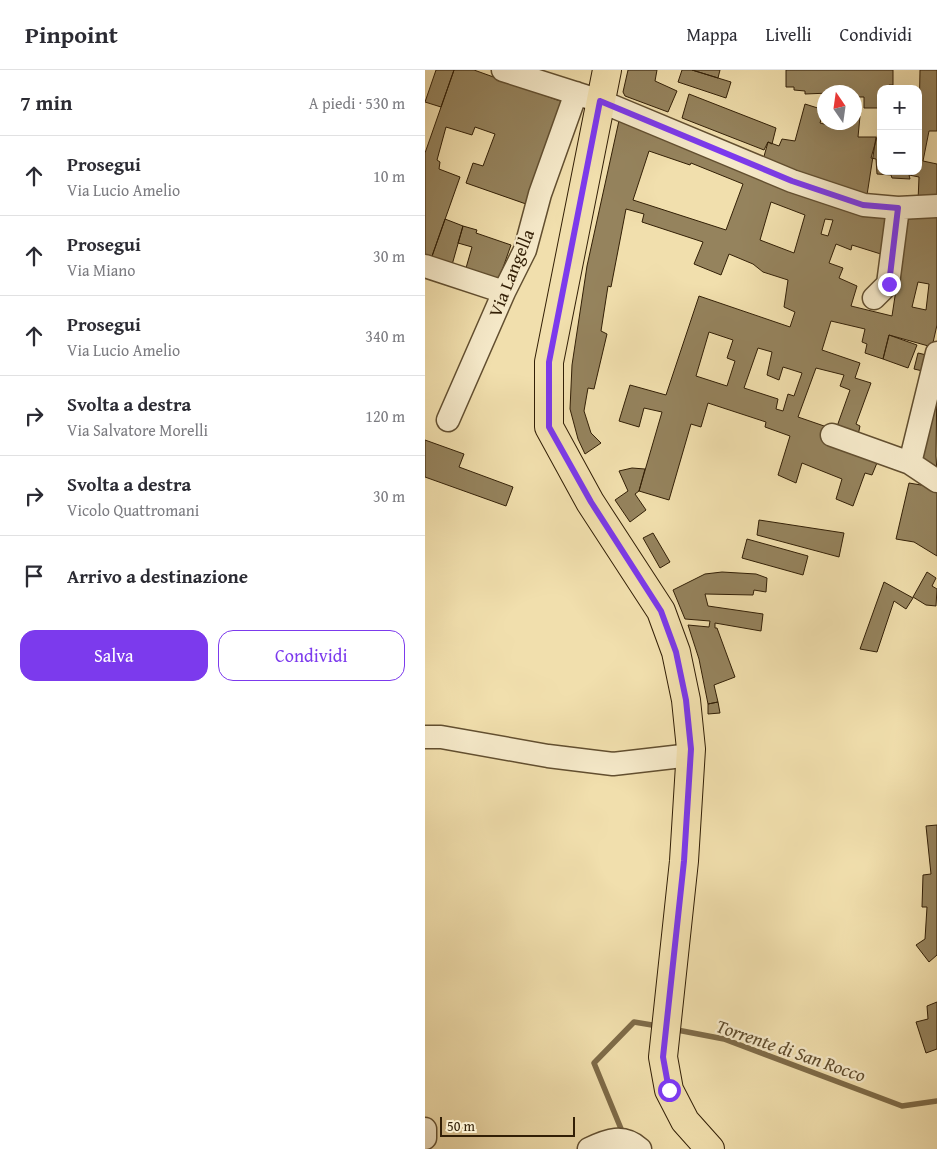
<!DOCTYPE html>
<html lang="it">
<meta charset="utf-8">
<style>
:root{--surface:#fff;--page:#f7f7f7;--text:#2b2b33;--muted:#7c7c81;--line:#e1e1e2;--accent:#7c3aed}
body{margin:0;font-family:"Gentium Book Plus",serif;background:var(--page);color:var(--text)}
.controls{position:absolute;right:15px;top:15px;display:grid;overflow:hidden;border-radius:10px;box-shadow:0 5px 20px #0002}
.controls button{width:45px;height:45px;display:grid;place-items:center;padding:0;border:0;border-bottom:1px solid var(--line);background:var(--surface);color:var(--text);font:25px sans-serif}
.compass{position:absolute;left:392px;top:15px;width:45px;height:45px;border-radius:50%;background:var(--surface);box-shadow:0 5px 20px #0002;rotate:347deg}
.scale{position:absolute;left:15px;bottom:12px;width:135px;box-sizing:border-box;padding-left:5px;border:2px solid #321f06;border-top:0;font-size:14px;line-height:18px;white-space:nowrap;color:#321f06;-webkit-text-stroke:4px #f6eaca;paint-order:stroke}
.stop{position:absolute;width:15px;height:15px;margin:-11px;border:4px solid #7c3aed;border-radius:50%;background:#fff}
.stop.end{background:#7c3aed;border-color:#fff;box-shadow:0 1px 5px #0008}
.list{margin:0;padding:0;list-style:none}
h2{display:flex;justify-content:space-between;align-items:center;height:65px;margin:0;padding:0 20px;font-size:21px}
h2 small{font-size:16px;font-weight:400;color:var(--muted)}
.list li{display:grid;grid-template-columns:32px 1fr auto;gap:15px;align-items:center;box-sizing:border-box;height:80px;padding:0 20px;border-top:1px solid var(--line)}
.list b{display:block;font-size:19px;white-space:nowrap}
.list p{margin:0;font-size:16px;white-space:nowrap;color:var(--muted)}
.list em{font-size:16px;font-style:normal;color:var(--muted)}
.actions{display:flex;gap:10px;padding:15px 20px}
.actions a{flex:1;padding:11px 0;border:1px solid var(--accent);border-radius:15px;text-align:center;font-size:18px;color:var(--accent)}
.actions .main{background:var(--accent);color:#fff}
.icon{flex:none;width:28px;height:28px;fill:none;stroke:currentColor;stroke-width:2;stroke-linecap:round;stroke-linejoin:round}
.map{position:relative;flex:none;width:512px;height:1079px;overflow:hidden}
header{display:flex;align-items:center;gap:30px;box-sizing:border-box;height:70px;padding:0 25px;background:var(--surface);border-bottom:1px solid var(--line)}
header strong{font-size:24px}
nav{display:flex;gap:28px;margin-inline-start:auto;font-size:18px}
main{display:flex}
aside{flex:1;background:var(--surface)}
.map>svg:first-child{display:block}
</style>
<header>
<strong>Pinpoint</strong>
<nav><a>Mappa</a><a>Livelli</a><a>Condividi</a></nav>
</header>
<main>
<aside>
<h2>7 min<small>A piedi · 530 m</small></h2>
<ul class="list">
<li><svg class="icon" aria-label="ahead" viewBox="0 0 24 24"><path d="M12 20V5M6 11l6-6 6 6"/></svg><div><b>Prosegui</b><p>Via Lucio Amelio</p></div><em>10 m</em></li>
<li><svg class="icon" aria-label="ahead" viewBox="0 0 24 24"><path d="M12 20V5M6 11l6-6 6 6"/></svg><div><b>Prosegui</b><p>Via Miano</p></div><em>30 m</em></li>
<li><svg class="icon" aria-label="ahead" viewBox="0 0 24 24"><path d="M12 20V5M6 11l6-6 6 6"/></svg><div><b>Prosegui</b><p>Via Lucio Amelio</p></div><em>340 m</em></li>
<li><svg class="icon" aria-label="right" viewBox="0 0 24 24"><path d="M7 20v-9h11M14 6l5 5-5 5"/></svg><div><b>Svolta a destra</b><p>Via Salvatore Morelli</p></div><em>120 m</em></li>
<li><svg class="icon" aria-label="right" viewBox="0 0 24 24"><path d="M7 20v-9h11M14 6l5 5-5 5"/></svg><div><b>Svolta a destra</b><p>Vicolo Quattromani</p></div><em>30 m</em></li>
<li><svg class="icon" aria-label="arrive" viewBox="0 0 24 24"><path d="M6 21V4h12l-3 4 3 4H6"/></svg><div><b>Arrivo a destinazione</b></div></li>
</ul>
<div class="actions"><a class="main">Salva</a><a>Condividi</a></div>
</aside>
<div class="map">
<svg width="512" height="1079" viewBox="0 0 512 1079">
<rect width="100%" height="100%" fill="#f1dfad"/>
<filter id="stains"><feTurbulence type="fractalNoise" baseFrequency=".004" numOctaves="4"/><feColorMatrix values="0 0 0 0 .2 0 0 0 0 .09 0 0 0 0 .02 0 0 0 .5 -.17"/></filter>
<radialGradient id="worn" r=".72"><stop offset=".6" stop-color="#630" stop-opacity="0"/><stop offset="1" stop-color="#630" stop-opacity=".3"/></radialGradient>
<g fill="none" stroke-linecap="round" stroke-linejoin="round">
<path stroke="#7e6b48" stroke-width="5.5" d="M247,959L299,969L477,1036L512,1031
M199,1066L169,993L209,952L233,956"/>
</g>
<path fill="#95835d" stroke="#321f06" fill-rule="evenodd" d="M11,0H29L16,37L0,32Z
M29,0H49L138,32L101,134L41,113L48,93L58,96L70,64L50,57L47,65L21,57L12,90L15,92L14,99L35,107L5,192L0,190V83Z
M203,0H232L230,11L252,21L243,42L200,26L198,22Z
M257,0H267L306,12L301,28L253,12Z
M267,0H295L293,8Z
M361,0H468V15H464V19H456V38H439V27H430V22L380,24V21L369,20V17H361Z
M495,0H512V61H504L498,91L512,94V130L493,131L494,107L484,105L485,109L467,108L466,105L452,104L451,89L446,88L456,53V101H493Z
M264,24L351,58L347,74L343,72L339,80L257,48Z
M380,34L399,40L395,53L403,55L404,52H430V46H435L433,67H451L442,125L338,90L343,72L354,76L357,69L370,71Z
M195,46L389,123L469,148L459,185L427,175L426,180L411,174L404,193L418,198L414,208L432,216L426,236L467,246L482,147H512V255L507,277L464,265L458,289L440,283L442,274L437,272L440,259L406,251L397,280L435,293L430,308L446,313L431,354L435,356L432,370L410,362L425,320L415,316L419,305L391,298L373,347L402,357L400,368L454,388L447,405L440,403L428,436L411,429L417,409L377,393L371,413L353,405L365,366L340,357L341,352L283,333L276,357L266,354L244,430L214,421L237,342L219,338L214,357L194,351L205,315L241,325L274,226L365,257L370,242L359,237L363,210L338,202L328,194L304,184L296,205L269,194L278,172L217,152L219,144L201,139L186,217L183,216L176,261L182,264L169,319L163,318L159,341L166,363L176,373L160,384L153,369L145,339L147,295L162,196ZM224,81L265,95L266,93L318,114L301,160L208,130ZM346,132L380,145L369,183L335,170ZM400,149L408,150L403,166L396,164ZM493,212L504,214L501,240L487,237ZM284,262L308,270L302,288L310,291L302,316L271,306ZM333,278L347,282L342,305L354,310L358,297L377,303L369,326L363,324L358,341L351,339L353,329L319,318Z
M20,149L38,156L27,195L6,189Z
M38,156L52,160L51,163L86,175L74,209L41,198L47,177L33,173Z
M464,265L492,275L483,298L458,289Z
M493,283L506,286L502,302L489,299Z
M512,304L511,386L512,403L490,391Z
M0,370L39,384L34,397L88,417L81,436L0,407Z
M207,398L220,399L214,421L210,424L221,440L205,452L190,430L203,421L194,401Z
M505,410L512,414V486L489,472L471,469L484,413L496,415Z
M334,450L419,463L414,487L332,465Z
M228,463L245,492L235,498L218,468Z
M322,469L383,486L378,505L317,488Z
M297,502L331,504L342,508L341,522L329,520L328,525L280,524L283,536L338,544L336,561L290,553V558H292L310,607L289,615L293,632L283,634L274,589L263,555L284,557L285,551L260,549L248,520L280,504Z
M502,502L511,508L507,516L512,519L511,536L501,535L488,527Z
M459,512L488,528L481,539L469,531L452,582L435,579Z
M293,632L295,643L283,644V634Z
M512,755V885L504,892L491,875L500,869L502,837H497L498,805L506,804L501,756Z
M512,932V979L501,983L491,952L503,949L502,936Z"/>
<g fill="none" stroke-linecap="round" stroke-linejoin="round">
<g stroke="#624f30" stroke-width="25">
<path id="minor" d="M78,0L175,31L367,111L439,135L473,138L512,136
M0,196L79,222
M449,228L463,214L473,138
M23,350L79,222L100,180L115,124L151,23
M407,365L485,393L512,411
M485,393L512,283
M0,667H16L123,686L188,694L266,685
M0,1059V1068
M164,1079C183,1070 198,1064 215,1079"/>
</g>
<g stroke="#321f06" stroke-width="30">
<path id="major" d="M182,0L124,292V357L165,432L236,541L251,582L261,630L266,679L259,791L238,987L244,1020L260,1051L285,1079"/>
</g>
<use href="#minor" stroke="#f6eaca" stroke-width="22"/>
<use href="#major" stroke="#f1dfad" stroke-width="28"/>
</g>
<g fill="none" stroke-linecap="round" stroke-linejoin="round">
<path stroke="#7c3aed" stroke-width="6" d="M244,1020L238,987L259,791L266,679L261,630L251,582L236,541L166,432L124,357V292L175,31L367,111L438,135L473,138L464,214"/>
</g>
<g text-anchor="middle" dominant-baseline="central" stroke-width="4.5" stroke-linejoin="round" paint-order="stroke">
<g font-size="18" fill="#321f06" stroke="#f6eaca">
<text transform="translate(86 203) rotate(-68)">Via Langella</text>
</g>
<g font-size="19" font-style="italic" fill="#5e4b2c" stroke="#f6eaca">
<text transform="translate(366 980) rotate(19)">Torrente di San Rocco</text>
</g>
</g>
<rect width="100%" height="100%" filter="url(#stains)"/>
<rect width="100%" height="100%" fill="url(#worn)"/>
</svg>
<div class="controls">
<button>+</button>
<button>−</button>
</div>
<svg class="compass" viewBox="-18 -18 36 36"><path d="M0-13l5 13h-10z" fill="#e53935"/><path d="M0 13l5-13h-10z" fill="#7c7c81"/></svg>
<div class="scale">50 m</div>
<div class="stop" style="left:244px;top:1020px"></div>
<div class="stop end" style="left:464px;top:214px"></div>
</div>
</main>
